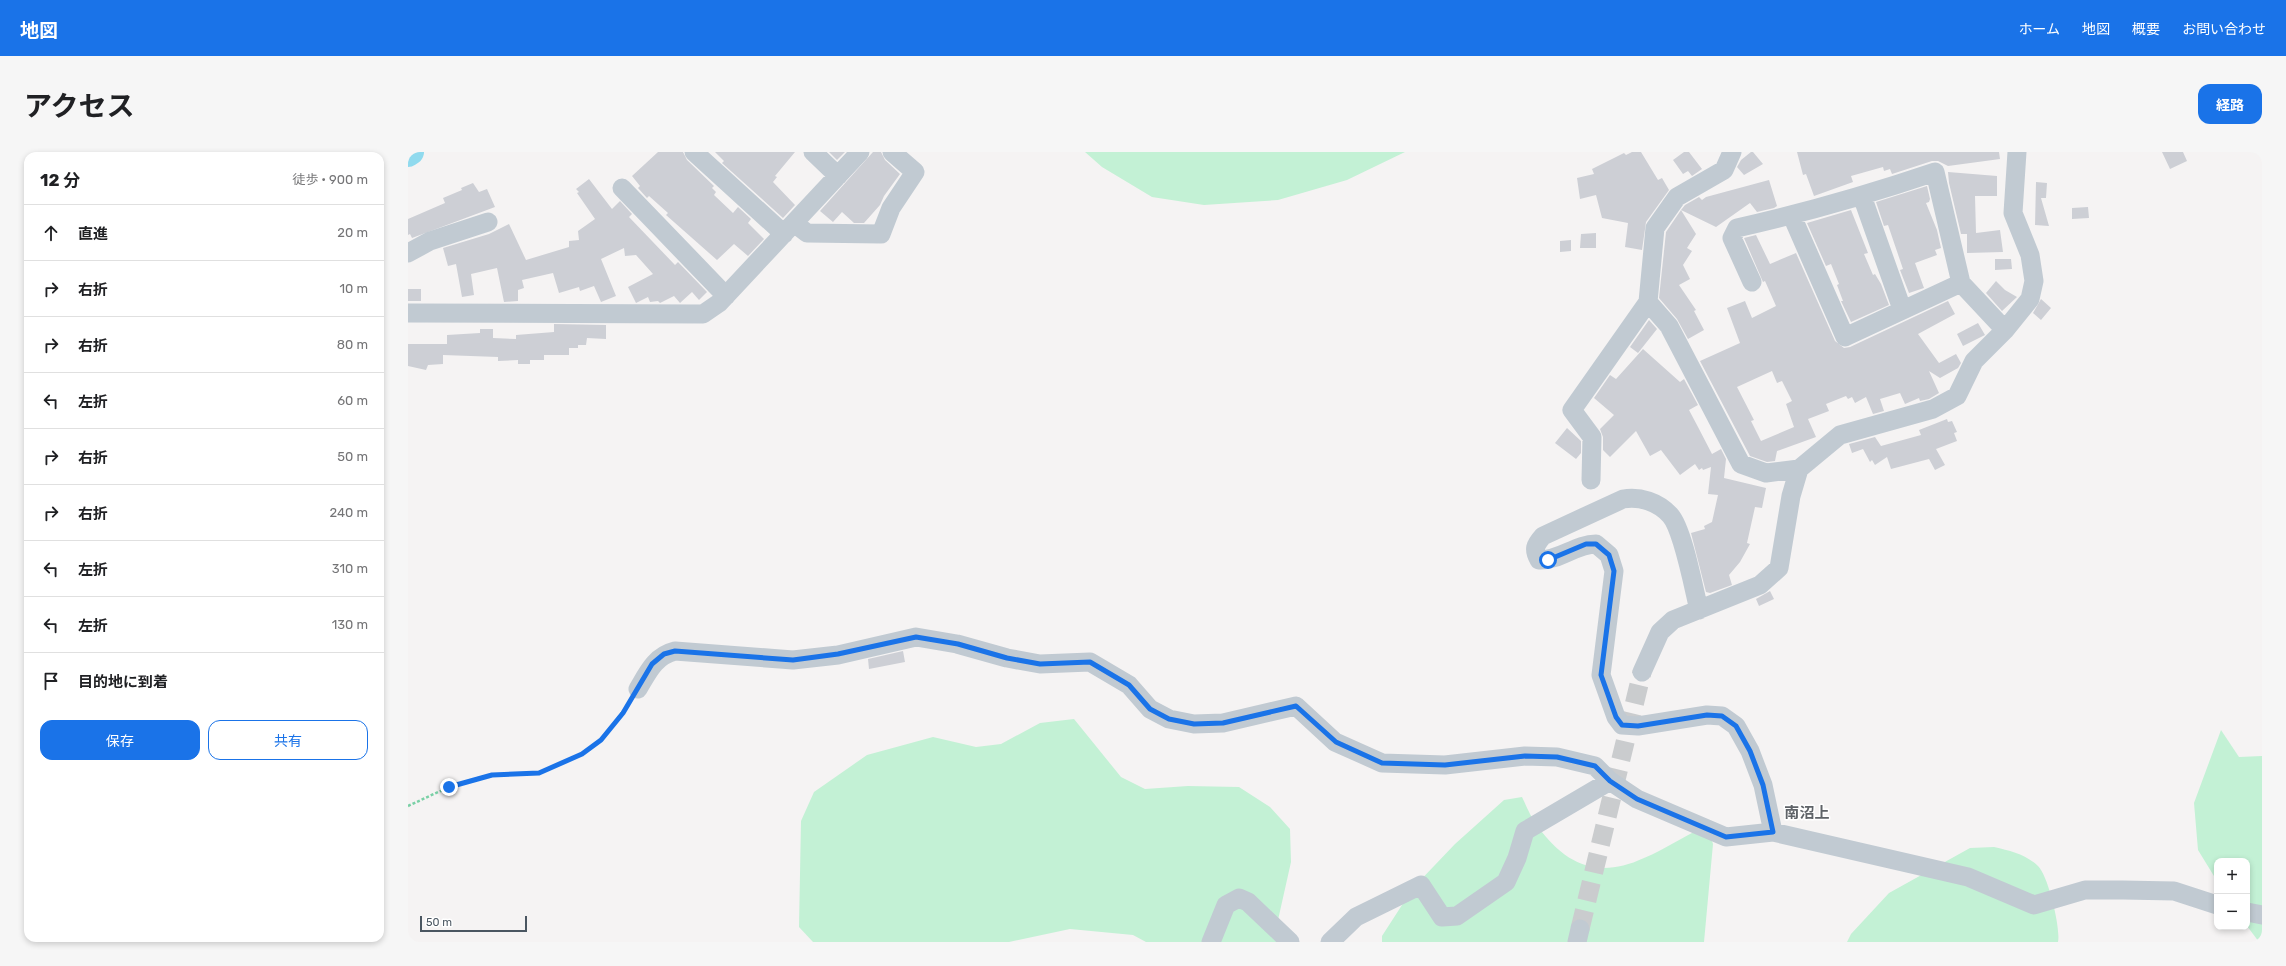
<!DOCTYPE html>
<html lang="ja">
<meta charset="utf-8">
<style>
:root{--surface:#fff;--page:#f6f6f6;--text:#202124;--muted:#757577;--line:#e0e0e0;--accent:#1a73e8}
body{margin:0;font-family:Rubik,"Noto Sans JP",sans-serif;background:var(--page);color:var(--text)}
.controls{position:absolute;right:12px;bottom:12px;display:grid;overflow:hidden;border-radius:8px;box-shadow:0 2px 6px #0003}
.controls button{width:36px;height:36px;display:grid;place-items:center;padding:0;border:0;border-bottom:1px solid var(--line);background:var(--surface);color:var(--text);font:20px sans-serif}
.scale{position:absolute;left:12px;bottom:10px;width:107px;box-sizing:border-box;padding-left:4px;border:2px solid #4a5661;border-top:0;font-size:11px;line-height:14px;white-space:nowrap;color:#4a5661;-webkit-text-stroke:3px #fff;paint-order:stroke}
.stop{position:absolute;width:12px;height:12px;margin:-9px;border:3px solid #1a73e8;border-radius:50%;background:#fff}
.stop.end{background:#1a73e8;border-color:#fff;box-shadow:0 1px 4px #0008}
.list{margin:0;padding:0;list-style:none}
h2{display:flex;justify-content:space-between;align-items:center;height:52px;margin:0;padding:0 16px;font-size:17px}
h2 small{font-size:13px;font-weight:400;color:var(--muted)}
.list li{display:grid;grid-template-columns:26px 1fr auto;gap:12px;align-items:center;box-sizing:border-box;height:56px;padding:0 16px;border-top:1px solid var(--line)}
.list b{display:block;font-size:15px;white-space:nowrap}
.list em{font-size:13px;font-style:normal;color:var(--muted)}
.actions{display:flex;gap:8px;padding:12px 16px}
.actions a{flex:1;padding:9px 0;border:1px solid var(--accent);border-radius:12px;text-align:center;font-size:14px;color:var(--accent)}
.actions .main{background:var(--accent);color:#fff}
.icon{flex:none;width:22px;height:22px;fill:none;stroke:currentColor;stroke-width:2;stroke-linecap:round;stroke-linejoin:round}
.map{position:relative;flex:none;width:1854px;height:790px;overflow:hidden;border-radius:12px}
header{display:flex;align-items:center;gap:24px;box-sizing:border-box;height:56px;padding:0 20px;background:var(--accent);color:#fff}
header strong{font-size:19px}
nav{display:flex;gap:22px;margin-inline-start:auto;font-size:14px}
.intro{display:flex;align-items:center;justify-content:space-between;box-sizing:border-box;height:96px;padding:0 24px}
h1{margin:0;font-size:28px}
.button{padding:10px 18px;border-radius:12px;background:var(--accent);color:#fff;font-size:14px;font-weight:700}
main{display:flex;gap:24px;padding:0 24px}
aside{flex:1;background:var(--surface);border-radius:12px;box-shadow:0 2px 6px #0003}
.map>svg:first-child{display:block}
</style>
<header>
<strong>地図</strong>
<nav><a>ホーム</a><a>地図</a><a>概要</a><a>お問い合わせ</a></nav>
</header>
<div class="intro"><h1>アクセス</h1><a class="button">経路</a></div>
<main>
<aside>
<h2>12 分<small>徒歩 · 900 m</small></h2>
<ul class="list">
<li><svg class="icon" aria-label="ahead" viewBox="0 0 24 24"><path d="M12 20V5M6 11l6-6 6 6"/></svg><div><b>直進</b></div><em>20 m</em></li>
<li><svg class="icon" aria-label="right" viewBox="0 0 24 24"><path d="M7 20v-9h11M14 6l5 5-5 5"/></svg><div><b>右折</b></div><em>10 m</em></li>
<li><svg class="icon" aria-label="right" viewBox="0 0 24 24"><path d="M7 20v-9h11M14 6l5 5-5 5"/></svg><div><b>右折</b></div><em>80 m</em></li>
<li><svg class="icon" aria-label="left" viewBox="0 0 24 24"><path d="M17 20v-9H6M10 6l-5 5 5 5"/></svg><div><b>左折</b></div><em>60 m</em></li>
<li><svg class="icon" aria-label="right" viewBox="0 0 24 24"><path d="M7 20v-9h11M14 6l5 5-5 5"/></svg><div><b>右折</b></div><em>50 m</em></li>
<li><svg class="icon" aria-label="right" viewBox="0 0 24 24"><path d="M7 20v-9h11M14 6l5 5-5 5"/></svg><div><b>右折</b></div><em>240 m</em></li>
<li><svg class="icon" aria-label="left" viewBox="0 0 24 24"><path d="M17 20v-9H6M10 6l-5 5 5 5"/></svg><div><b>左折</b></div><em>310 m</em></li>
<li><svg class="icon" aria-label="left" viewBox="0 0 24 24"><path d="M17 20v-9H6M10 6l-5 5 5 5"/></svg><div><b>左折</b></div><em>130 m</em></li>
<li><svg class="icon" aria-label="arrive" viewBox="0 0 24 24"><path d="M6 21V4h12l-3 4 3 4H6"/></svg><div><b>目的地に到着</b></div></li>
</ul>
<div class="actions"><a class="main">保存</a><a>共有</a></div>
</aside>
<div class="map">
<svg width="1854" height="790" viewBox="0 0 1854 790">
<rect width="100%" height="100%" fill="#f5f3f3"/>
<path fill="#c3f1d5" d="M677,0H997L939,28L870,48L796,53L744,45L694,15Z
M666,567L713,625L737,637L780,634L831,635L862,655L882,677L883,710L870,768L872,790H738L725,783L662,777L601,790H405L391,775L393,669L406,640L459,603L525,585L568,595L593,592L632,571Z
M1813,578L1831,605L1854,604V790H1851L1839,774V709H1809V729L1790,698L1786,651Z
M1114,645C1119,655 1123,666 1130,675C1159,714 1191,727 1236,706C1258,697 1277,683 1299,674L1305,692L1296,790H974V784L1005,736L1047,692L1096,648Z
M1586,695C1603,699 1617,702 1630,714C1640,723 1653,777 1650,790H1439L1443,782L1481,741L1562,696Z"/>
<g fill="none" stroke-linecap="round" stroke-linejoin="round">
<path stroke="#90daee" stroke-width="26" d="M0,2L3,0"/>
</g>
<path fill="#cdcfd5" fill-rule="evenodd" d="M250,0H275L279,8L306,34L304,36L308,40L306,43L325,61L330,55L343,67L340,71L356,87L340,104L326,92L309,108L258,63L260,61L241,44L239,46L230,36L232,34L224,24Z
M307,0H387L367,24L369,25L365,30L387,53L375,66L314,11L316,9Z
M421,0H437L429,8Z
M465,0H473L477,8L492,22L476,44L472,53L456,71H446L434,60L425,70L412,59Z
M1224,0H1233L1250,28L1254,26L1261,38L1238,70L1234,98L1217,95L1220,71L1194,66L1188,43L1172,47L1169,26L1186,22L1184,17L1216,1L1218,3Z
M1276,0H1281L1294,17L1284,24L1280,19L1275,22L1265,8Z
M1343,0H1345L1355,12L1336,23L1329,15L1333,8Z
M1389,0H1591L1592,7L1540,14L1530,9H1524L1484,22L1482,17L1476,19L1475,15L1443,24L1445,30L1406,44L1398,22L1395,23Z
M1754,0H1775L1779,9L1762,17Z
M1540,20L1589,24V44H1567L1568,81L1592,78L1595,100L1559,101V82H1562H1553L1541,31Z
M181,27L204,57L212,49L224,62L221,65L267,113L270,110L299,140L291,148L284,140L272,151L266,144L252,151L250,149L242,150L240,145L228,151L220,135L245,122L228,103L217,104L216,96L193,107L208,144L193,150L186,134L172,139L171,135L151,141L145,121L114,128L116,136L110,138V149L96,150L89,116L63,122L66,143L54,145L48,112L40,114L35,96L81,82L101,72L118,108L161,95V89L171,88L170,79L187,67L169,41L171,40L168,37Z
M1361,28L1369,54L1366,56L1349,60L1342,51L1308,75L1273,58L1277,53L1291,45L1294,48L1298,45Z
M1628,30L1639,31L1638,46H1633L1641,74L1627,73Z
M65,31L71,40L79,37L87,55L4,86L2,82L0,83V67L37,51L35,46L54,38L53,36Z
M1519,34L1522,47L1521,50L1518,51L1529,78L1533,96L1527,98L1529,103L1507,111L1516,136L1501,141L1492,118L1495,117L1480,73L1476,74L1468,50Z
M1680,55L1681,66L1664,67V56Z
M1273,58L1288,82L1279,96L1284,99L1275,113L1282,127L1271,133L1288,158L1286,159L1296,178L1280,187L1269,167L1251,146L1258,80Z
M1443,58L1460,101L1456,102L1465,123L1467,122L1473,132L1481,153L1443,170L1433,149H1435L1429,133L1431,132L1423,112L1418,114L1399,71Z
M1188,81V96H1172L1173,82Z
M1348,83L1362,112L1388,101L1427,189L1436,196L1442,195L1540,149L1547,162L1510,182L1531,211L1548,202L1553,211L1550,216L1532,226L1521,219L1531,241L1521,247L1512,249L1511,246L1497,252L1492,241L1472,247L1476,259L1465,262L1458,245L1447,251L1444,245L1440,247L1438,244L1418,252L1421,259L1400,267L1408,285L1369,299L1367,309L1359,310L1342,304L1292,209L1332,191L1319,156L1337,149L1344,166L1368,154L1357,129L1355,130L1336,86ZM1364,219L1369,231L1374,229L1384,249L1378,252L1386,275L1353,289L1343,269L1346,268L1329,235Z
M1163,88V99L1152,100V89Z
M1587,107H1603L1604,117L1587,118Z
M1588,129L1597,138L1609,145L1594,159L1578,141Z
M0,137H13V149H0Z
M1633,147L1643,156L1633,168L1625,161Z
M1241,168L1249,177L1230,201L1222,195Z
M1570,171L1577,183L1555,194L1549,182Z
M146,172L198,173V187L179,186L178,193H170V196H161V203H136V208H122V212H110V208L90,209V205L35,203V212L20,213L18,218L0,214V192H39V183L72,181V177H85V186L108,187V183L146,180Z
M1235,197L1272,230L1276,227L1290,253L1281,258L1290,275L1304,302L1313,297L1318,307L1316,326L1358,336L1354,356L1347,355L1339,391L1342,392L1332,410L1321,423L1324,433L1302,441L1298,440L1283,381L1297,377L1296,374L1304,370L1310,343L1300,342L1303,315L1295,318L1294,316L1291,318L1287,312L1272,323L1253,298L1242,304L1228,279L1202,305L1195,298V285L1192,277L1206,263L1186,246L1202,223L1208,227Z
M1539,267L1540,270L1544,269L1549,280L1546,281L1549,289L1528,297L1537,313L1527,318L1521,307L1483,317L1479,305L1467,313L1464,308L1462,310L1455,297L1444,301L1441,292L1467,285L1473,294L1513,283L1511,278Z
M1159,276L1173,289V301L1168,307L1147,291Z
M1362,439L1366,447L1351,454L1348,447Z
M495,499L497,510L461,517L460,507Z"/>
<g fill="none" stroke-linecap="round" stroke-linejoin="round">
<path stroke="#caccce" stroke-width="19" stroke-dasharray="19 10" stroke-linecap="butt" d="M1172,777L1234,520"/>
<path stroke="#7ad0a6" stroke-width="2.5" stroke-dasharray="3 2" stroke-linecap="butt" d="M0,654L41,635L83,623L131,621L174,602L193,588L222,550"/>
<path stroke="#c1cad2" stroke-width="19" d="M286,0L376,82
M405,0L430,24
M1324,0L1316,18L1269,45L1247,76L1240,150L1261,174L1333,312L1358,321L1391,317
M214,36L318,144
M1454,44L1494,157
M1384,64L1437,185L1553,131
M386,71L399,81L473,82L483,56L507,20L484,0
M0,101L22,89L80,70
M1344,130L1324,86L1329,76C1396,61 1462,42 1527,20L1553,131L1597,178
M0,161L295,162L311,151L452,0
M1183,328L1184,285L1164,258L1240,150
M1291,458C1286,438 1275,377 1262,363C1250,350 1232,344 1215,347L1135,384C1127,393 1125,397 1131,408C1151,409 1168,392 1188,392L1201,403L1206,419L1193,523L1208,565L1214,573L1230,574L1299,563L1314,564L1328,574L1342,599L1355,633L1365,680
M1234,520L1252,480L1265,468L1352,433L1371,416L1383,344L1391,317L1432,283L1525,257L1549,244L1566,209L1597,178L1622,147L1626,129L1622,103L1605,61L1609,0
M230,537C240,520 247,504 267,499L385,508L430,503L508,485L549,492L599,506L632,512L682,510L721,533L742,557L761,567L786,572L815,571L888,554L927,590L974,611L1037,613L1117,604L1149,605L1187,614L1202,629L1229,647L1318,685L1365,680L1560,725L1626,753L1677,738H1715L1766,739L1809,753
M1839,760L1854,763
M803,790L818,753L831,746L840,750L882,790
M922,790L948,765L1013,733L1034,765L1049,764L1098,730L1109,706L1117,679L1202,629
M1169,790L1172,777"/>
</g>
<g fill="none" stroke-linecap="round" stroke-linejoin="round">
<path stroke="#1a73e8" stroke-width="5" d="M41,635L84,623L131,621L174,602L193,588L215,561L244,512L256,502L267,499L385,508L430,502L508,485L550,492L599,506L632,512L682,510L721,533L742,557L761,567L786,572L815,571L888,554L928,590L974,611L1037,613L1117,604L1149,605L1187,614L1202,629L1229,647L1318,685L1365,680L1355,633L1342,599L1328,574L1314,564L1299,563L1230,574L1214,573L1208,565L1193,523L1206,419L1201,403L1188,392H1178L1140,408"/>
</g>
<g text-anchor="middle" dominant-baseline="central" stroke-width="3" stroke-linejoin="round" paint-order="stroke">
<g font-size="15" font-weight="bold" fill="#5f6368" stroke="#fff">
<text x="1399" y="661">南沼上</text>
</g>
</g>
</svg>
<div class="controls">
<button>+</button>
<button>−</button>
</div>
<div class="scale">50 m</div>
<div class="stop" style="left:1140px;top:408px"></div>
<div class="stop end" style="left:41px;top:635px"></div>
</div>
</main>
